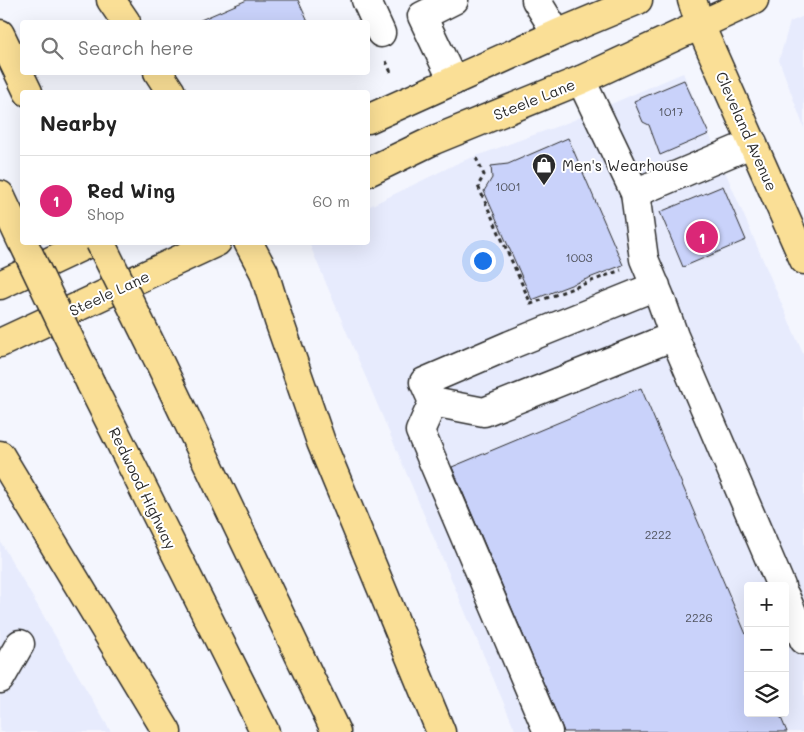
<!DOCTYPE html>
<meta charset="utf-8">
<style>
:root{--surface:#fff;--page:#f6f6f6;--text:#222;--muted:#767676;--line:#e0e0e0;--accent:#db2777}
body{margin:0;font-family:Mali,sans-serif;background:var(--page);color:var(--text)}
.controls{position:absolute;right:15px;bottom:15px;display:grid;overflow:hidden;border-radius:5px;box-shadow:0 5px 20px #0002}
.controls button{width:45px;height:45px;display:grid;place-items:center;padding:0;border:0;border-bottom:1px solid var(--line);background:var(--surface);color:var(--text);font:25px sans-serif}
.you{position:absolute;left:482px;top:260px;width:18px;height:18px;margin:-12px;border:4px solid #fff;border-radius:50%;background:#1a73e8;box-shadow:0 0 0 8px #1a73e833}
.badge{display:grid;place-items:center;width:32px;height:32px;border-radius:50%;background:var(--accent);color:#fff;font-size:16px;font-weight:700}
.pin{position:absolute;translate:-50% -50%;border:2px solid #fff;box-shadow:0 1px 5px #0006}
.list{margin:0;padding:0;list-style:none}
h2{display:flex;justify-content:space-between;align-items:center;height:65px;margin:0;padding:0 20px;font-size:21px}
h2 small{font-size:16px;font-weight:400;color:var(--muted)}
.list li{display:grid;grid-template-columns:32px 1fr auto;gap:15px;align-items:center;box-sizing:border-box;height:90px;padding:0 20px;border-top:1px solid var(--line)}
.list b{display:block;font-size:19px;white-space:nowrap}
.list p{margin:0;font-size:16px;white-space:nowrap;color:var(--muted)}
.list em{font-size:16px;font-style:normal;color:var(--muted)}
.icon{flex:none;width:28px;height:28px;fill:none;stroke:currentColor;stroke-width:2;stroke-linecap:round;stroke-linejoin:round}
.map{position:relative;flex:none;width:804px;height:732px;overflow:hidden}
.search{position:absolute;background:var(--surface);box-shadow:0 5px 20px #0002;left:20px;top:20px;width:350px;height:55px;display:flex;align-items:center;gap:12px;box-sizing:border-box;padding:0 18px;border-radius:5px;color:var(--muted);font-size:19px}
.panel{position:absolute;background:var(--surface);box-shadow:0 5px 20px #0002;left:20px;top:90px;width:350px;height:155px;border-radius:5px}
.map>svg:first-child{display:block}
</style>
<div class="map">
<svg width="804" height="732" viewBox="0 0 804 732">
<rect width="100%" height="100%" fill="#f4f6fe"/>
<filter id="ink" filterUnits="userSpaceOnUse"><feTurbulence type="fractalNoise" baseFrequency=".02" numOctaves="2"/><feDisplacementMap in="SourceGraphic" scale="10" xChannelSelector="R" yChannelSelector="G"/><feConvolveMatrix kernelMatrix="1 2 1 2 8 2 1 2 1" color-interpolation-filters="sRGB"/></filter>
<g filter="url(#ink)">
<path fill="#e7ebfd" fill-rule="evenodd" d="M804,16V128L779,60L790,22Z
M683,73L804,356V732H516L309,243L368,242V207L460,162L569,122ZM748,586H785V713H748Z
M0,541L111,732H0Z"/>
<path fill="#c9d2fa" stroke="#2b2b2b" d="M247,0H298L308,22H196Z
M684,80L709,134L660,155L649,125L643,122L634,101Z
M568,138L623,265L532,300L484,191L492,178L491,166L508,164Z
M723,186L746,240L683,267L660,212Z
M641,388L748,639V713H779L787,732H564L563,729L452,467Z"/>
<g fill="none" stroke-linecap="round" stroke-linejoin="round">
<g stroke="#2b2b2b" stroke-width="31">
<path id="minor" d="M366,0L381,33
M536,0L557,34
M581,80L635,193L753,143
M453,81L422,16L454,0
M635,193L644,259L660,297L674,336L781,586
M656,286L510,345L424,382L433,402L484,412L674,336
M433,402L420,431L548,732
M785,596L804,640
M0,679L20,644"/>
</g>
<g stroke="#2b2b2b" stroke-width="31">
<path id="major" d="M692,0L700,25L804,260
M368,119L557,34L638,0
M368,172L434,140L581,80L754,0
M0,285L91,242
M0,343L217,242"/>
</g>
<g stroke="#2b2b2b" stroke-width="31">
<path id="highway" d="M111,0L126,22
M0,34L28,92
M158,72L171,92
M0,195L22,242
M248,242L264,272L279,321L321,442L441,732
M156,355L336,732
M91,384L265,732
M0,455L167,732"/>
</g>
<path stroke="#2b2b2b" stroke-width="3" stroke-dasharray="4 4" stroke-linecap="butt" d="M386,61L392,75
M476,158L484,175L478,186L531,304L621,270"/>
<use href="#minor" stroke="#fff" stroke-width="28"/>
<use href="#major" stroke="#fadf96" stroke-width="28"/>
<use href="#highway" stroke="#fadf96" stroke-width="28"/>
<g stroke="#2b2b2b" stroke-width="31" stroke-linecap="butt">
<path id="highway-bridge" d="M23,242L91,384
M100,242L156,355"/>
</g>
<use href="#highway-bridge" stroke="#fadf96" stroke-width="28"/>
</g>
</g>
<defs>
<g id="shop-pin" transform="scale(1.25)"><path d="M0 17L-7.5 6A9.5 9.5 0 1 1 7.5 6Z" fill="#2b2b2b" stroke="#fff"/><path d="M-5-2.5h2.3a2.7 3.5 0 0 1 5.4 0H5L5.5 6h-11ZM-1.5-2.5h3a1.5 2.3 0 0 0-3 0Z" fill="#fff"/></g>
</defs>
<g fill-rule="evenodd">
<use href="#shop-pin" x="544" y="165"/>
</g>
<g text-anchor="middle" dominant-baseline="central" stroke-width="4" stroke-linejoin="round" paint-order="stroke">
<g font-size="12" fill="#52555f">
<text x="671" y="111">1017</text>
<text x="508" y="186">1001</text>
<text x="579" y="257">1003</text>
<text x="658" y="534">2222</text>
<text x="699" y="617">2226</text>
</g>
<g font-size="15" fill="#2b2b2b" stroke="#fff">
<text transform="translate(534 99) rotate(-22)">Steele Lane</text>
<text transform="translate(747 131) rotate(66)">Cleveland Avenue</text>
<text transform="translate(109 293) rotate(-25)">Steele Lane</text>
<text transform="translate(143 488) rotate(64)">Redwood Highway</text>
</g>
<g font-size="15" fill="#2b2b2b" stroke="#fff" text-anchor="start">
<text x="562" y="165">Men's Wearhouse</text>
</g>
</g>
</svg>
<div class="controls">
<button>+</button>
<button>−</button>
<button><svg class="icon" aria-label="layers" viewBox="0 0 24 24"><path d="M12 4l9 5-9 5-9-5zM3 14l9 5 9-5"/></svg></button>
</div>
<div class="you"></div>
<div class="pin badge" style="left:702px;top:237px">1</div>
<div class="search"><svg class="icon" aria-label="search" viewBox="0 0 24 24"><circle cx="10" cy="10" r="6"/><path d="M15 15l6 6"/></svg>Search here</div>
<section class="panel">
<h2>Nearby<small></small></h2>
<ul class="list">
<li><span class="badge">1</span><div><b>Red Wing</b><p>Shop</p></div><em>60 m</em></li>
</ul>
</section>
</div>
